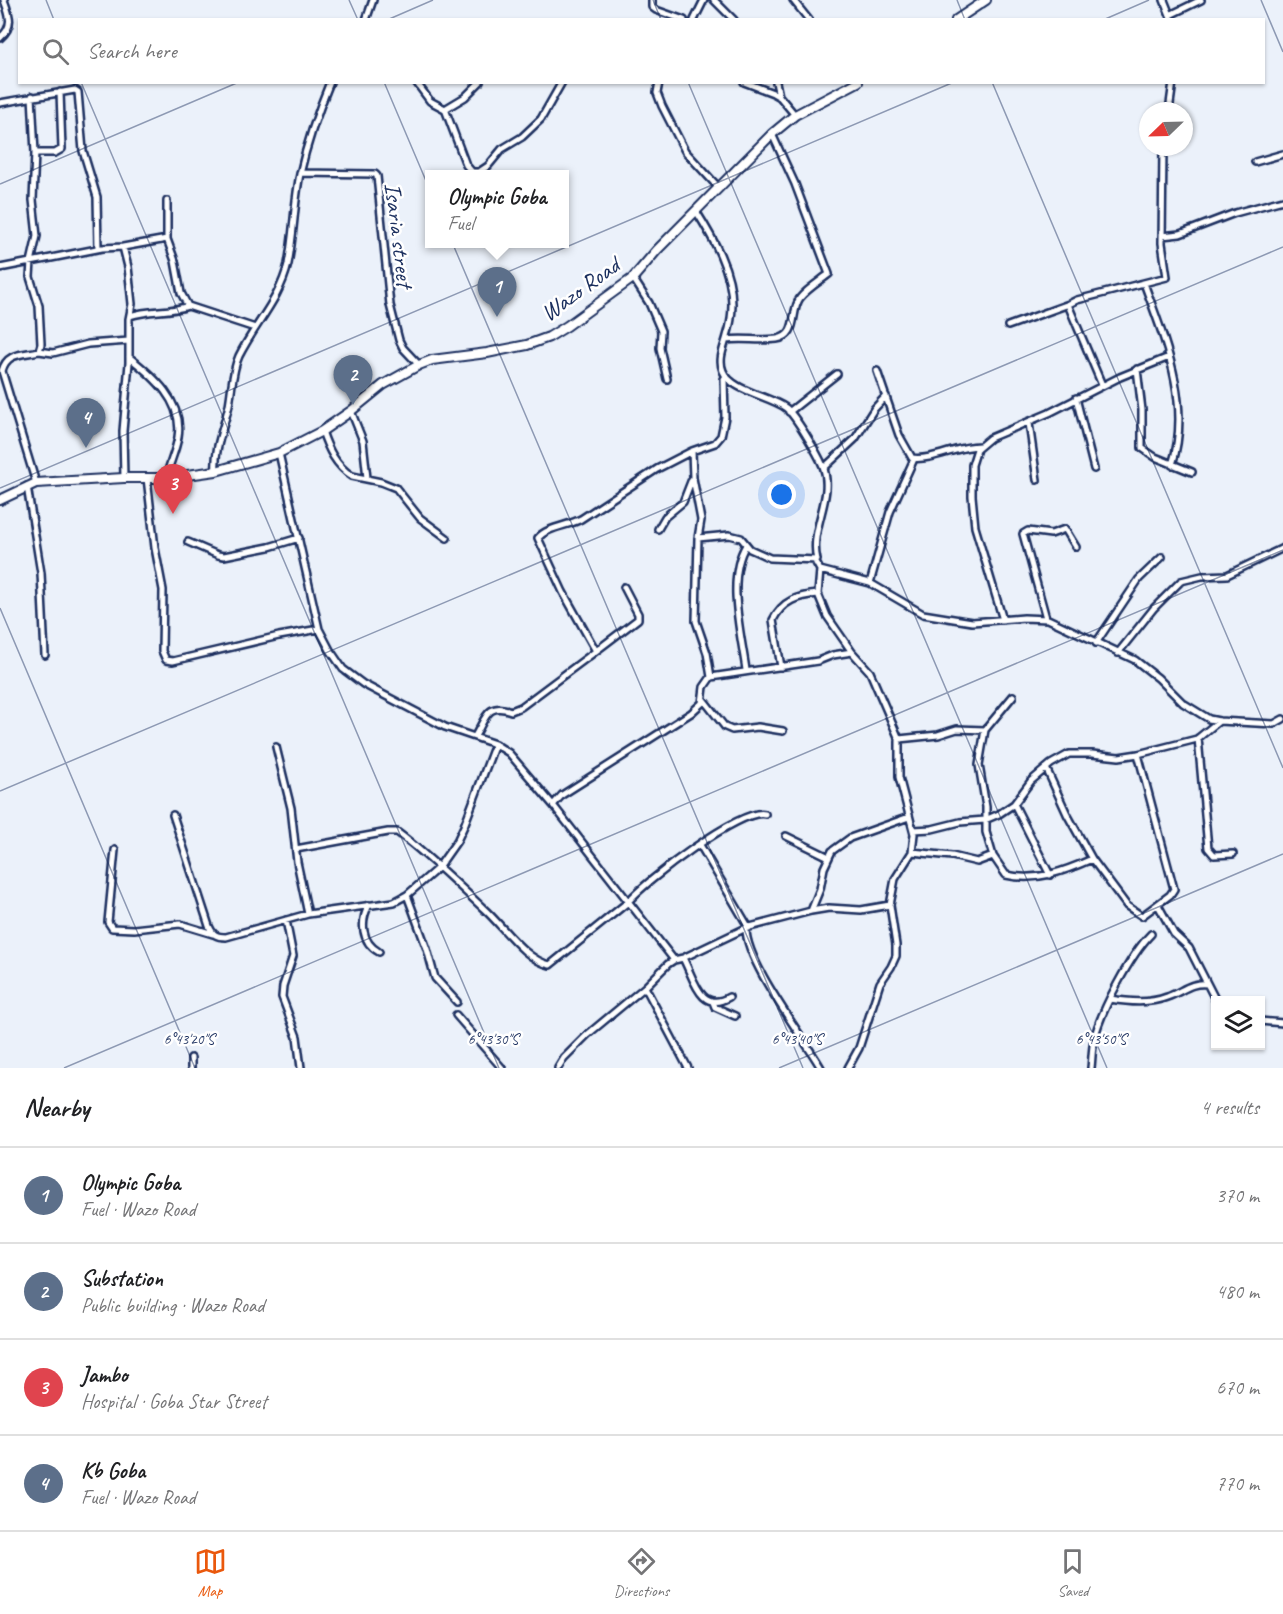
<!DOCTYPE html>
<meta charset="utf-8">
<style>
:root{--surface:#fff;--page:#f2f2f2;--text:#202124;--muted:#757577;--line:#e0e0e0;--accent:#ea580c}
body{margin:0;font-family:Caveat,sans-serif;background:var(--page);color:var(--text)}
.controls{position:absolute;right:18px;bottom:18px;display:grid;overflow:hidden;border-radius:0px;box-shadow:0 2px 4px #0004}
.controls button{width:54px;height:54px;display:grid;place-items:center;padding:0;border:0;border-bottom:2px solid var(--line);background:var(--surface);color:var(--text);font:30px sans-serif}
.compass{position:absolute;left:1139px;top:102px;width:54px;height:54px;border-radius:50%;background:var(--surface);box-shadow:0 2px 4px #0004;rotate:247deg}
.you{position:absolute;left:782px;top:495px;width:21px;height:21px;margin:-15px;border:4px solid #fff;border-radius:50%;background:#1a73e8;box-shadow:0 0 0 9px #1a73e833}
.badge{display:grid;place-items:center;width:39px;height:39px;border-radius:50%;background:var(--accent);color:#fff;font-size:20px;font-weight:700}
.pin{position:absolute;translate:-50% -50px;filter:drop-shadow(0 2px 3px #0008)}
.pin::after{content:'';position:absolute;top:32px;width:21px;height:18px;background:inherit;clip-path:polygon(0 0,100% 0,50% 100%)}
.popup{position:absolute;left:425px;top:170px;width:144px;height:78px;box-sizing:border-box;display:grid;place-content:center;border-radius:0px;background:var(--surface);filter:drop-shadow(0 2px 4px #0005);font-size:20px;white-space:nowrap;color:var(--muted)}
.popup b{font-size:22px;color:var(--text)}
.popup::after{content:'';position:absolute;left:50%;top:100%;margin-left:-12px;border:12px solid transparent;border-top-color:var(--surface)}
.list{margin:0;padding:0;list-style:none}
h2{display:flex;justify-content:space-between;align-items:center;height:78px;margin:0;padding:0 24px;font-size:26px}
h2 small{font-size:20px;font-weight:400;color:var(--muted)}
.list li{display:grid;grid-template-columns:39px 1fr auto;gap:18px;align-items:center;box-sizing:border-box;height:96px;padding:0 24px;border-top:2px solid var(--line)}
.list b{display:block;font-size:22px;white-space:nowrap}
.list p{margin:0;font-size:20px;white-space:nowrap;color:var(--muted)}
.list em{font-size:20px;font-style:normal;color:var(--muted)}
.icon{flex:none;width:33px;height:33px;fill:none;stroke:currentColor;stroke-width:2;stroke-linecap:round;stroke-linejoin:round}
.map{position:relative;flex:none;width:1283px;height:1068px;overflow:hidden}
.search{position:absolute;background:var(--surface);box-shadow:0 2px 4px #0004;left:18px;right:18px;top:18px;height:66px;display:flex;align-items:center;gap:15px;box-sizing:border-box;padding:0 21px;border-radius:0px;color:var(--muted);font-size:22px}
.sheet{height:462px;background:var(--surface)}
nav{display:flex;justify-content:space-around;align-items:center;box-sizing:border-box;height:84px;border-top:2px solid var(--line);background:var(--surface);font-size:16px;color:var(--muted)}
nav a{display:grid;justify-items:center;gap:3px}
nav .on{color:var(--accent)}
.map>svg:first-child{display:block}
</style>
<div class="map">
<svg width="1283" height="1068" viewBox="0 0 1283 1068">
<rect width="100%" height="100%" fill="#ebf1fa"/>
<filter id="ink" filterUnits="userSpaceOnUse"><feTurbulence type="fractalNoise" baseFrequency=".0167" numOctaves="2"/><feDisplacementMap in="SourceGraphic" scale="12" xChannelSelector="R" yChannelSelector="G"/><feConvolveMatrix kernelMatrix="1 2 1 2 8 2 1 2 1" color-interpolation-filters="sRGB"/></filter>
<g filter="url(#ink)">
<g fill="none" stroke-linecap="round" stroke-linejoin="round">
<g stroke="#1b2f5e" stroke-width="10">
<path id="street" d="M652,0V7L656,10L684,20
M714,0L734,20
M793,0L809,20
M1164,0L1172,20
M1170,15L1201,0
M366,20L373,0
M694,20L704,0
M0,38C14,26 10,16 4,0
M416,82L430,101L445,109L465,97L480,82
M659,82L657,93L662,106L685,151L719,188
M744,82L773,93L780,97L795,115
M776,82L779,96
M32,96L35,153L33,200L37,236L31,262L30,277L39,306L41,344L39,351C23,355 7,352 2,371L36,483
M0,103L75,90L78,92L83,151L97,197L98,249
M445,109L466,165L472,172H479L488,166L502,149L522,137L541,119L562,82
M1169,111L1173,82
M35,153H55L62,149L60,92
M1255,162L1283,154
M301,173L375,174L377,176L390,305L399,340L403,348L419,365
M167,201V239L175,261L181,293L188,306L255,328
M696,211C713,238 732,271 732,304C732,314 730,327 727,336C724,348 718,359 723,371C731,391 770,396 786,408C795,415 818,454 823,466C835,497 809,528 817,560L815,561L820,570L818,594L827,616L852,652L870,672L899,739V777L914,834L912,852L895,879L890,905L896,945V956L891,967L880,983L859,1048L848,1068
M1162,236L1180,234L1235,213L1283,200
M123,247L128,267L132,304L129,319V363L123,431L124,478
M0,268L102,248L123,247L167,239
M633,278L649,303L661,331L660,348L667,379
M1144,283C1165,341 1192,404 1172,465
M130,316C150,309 169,313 188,306
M1008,326L1069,304
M726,340C742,338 760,341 777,339C799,336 790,311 800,298C807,289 820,281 829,274L795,184L772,134
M39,351L53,353L88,344L129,341
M129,357C153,376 184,402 178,437C176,451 169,464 166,478
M1137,369L1142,410V448L1155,457L1192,472
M877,371L899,435L912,458C932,461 957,446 979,446
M1102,385L1069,307V304L1077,300L1167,277L1162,243L1163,147
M1076,398L1094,469
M351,411L363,441L367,478
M789,412L837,374
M1029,423L1037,480
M322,431C328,449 336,466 352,476L381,482L396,488L420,518L447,538
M279,453L319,629L330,650L343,669L363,684L445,727L495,744L509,753L553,805L674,960
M824,468L855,439L874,409L886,396
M216,471C214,448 224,428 229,405C232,389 232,371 239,356C255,324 280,299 288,264C294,234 294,203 300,174C307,143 318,111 330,82
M147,478L155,548L163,590L162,651L166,660L173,661L279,636L319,629
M27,486L41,573L45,655
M658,529L665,517L683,502L692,479
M698,538L729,535L741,538L750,549L770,558L817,560
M188,542L218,555L224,556L269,547L299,538
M820,570L870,583L923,614L972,622L1024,618L1048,619L1135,660L1158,678L1183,703L1209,719L1219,721L1274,724L1283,719
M870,583L890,512L914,459
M624,587L638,614V619L596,651L563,592L538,538C547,527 568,526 581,519L657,469L692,451L715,443L721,436L725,417L724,379L726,376
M1046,618L1023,534L1028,531L1051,534L1065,529L1076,547
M1003,620L975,527L972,496V465L977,449L990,438L1049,413L1120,377L1169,357
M1096,643L1139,579L1162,557
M1118,653L1154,608L1181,581L1202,576L1227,575L1283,548
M781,667L773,620C783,600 798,596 818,594
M746,670C741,633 726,578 746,545
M711,677L818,661L833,655L852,652
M703,699L725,727L732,730L758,727L783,731
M985,730L1013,696
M475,736C486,718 487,702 511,711L521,707L596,651
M1198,738L1208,848L1214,855L1233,854
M899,739L938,735L957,729L985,730L979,765L986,807V832L993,856L1006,875C1037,882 1065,871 1092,859
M276,747L291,808L297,862L308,914
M1046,768L1067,814L1092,859L1127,906L1142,916L1170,895L1174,889L1138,754
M1014,804L1050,875
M553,805L562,795L691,713L702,703L704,687L711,677L707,653L696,621L698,538L701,520L693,478L692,451
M173,815L209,926C213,935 216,937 226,937L308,914L394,902L407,895L438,868L457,841L464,826L495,744
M913,830L932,829L960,822L985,820L999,814L1014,804L1031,781L1051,764L1069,754H1092L1119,757L1138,754L1197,739L1219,721
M786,836L829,857
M700,845L749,928
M296,849L388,832H397C428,855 456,883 484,909C503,926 525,960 550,965L628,902C644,882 742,807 765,814
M115,850L108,922L112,928L134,929L180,924L213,934
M912,852L952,856L977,862L993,856
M407,895L427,949L435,978L457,1002
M369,905C360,921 361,942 379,952
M1158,905L1174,934L1189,948L1216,1001
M811,911L820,889L824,868L832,851L850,838L909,817
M286,920L293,956L283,986L282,997L297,1037L301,1068
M746,928C745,962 803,1036 821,1068
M683,958C694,978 700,1014 729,997
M645,987L688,1068
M1110,999C1129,1002 1149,1004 1167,997C1182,992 1190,982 1207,984
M713,1002L715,1007L735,1016
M456,1015L502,1068
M1260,1021L1283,1023
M191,1058V1068
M558,1068L564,1058L587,1035L645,987L668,964L674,960L683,958L746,928L811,911L829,908L861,910L890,905
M1091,1068C1092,1059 1092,1049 1094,1040C1100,1012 1131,954 1151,934"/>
</g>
<g stroke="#1b2f5e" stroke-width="12">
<path id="secondary" d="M956,20L986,0
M0,500L36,483L124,478H166L216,471L279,453L322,431L351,411L383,385L419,365L432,360L487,353L527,345L549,337L567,326L633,278L657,250L772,134L795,115L858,82"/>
</g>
<use href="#street" stroke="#fff" stroke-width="5"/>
<use href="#secondary" stroke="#fff" stroke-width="8"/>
</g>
</g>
<path fill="none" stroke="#1b2f5e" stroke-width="1.5" stroke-opacity="0.45" d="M46,0L54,20M349,0L358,20M653,0L661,20M957,0L965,20M1261,0L1283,52M387,20L433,0M1103,20L1149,0M81,82L499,1068M384,82L803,1068M688,82L1107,1068M992,82L1283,768M0,184L239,82M0,488L954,82M0,608L195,1068M0,791L1283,247M64,1068L1283,550M779,1068L1283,854"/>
<g text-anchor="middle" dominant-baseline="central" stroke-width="5" stroke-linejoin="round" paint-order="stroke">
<g font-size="24" fill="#1b2f5e" stroke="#fff">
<text transform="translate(399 235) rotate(83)">Isaria street</text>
<text transform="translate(580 289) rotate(-36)">Wazo Road</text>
</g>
</g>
<g font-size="15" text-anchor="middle" fill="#1b2f5e" stroke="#fff" stroke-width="5" stroke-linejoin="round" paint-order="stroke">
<text x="189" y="1044">6°43'20"S</text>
<text x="493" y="1044">6°43'30"S</text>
<text x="797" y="1044">6°43'40"S</text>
<text x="1101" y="1044">6°43'50"S</text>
</g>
</svg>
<div class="controls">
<button><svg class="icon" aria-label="layers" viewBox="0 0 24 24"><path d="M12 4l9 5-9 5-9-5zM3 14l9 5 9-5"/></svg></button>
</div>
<svg class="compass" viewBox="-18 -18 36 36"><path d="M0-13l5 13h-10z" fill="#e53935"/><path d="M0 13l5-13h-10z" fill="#757577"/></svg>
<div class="you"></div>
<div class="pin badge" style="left:497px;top:317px;background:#5c6f8a">1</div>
<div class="popup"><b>Olympic Goba</b>Fuel</div>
<div class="pin badge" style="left:353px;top:405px;background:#5c6f8a">2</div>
<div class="pin badge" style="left:173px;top:514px;background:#e0444e">3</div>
<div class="pin badge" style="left:86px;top:448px;background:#5c6f8a">4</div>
<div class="search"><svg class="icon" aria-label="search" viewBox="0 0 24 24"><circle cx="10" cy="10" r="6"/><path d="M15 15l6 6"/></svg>Search here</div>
</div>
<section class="sheet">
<h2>Nearby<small>4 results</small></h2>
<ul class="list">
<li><span class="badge" style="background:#5c6f8a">1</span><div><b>Olympic Goba</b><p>Fuel · Wazo Road</p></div><em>370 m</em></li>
<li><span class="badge" style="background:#5c6f8a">2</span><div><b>Substation</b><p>Public building · Wazo Road</p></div><em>480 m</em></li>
<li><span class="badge" style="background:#e0444e">3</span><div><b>Jambo</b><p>Hospital · Goba Star Street</p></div><em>670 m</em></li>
<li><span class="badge" style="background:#5c6f8a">4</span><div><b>Kb Goba</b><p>Fuel · Wazo Road</p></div><em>770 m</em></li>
</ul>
</section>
<nav>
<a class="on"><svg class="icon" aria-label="map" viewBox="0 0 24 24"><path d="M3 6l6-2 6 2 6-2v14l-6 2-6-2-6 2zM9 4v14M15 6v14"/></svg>Map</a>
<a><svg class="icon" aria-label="directions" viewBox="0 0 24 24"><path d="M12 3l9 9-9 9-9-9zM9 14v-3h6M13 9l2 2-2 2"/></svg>Directions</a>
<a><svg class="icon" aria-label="saved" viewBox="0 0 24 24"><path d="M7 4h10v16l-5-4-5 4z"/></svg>Saved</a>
</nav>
